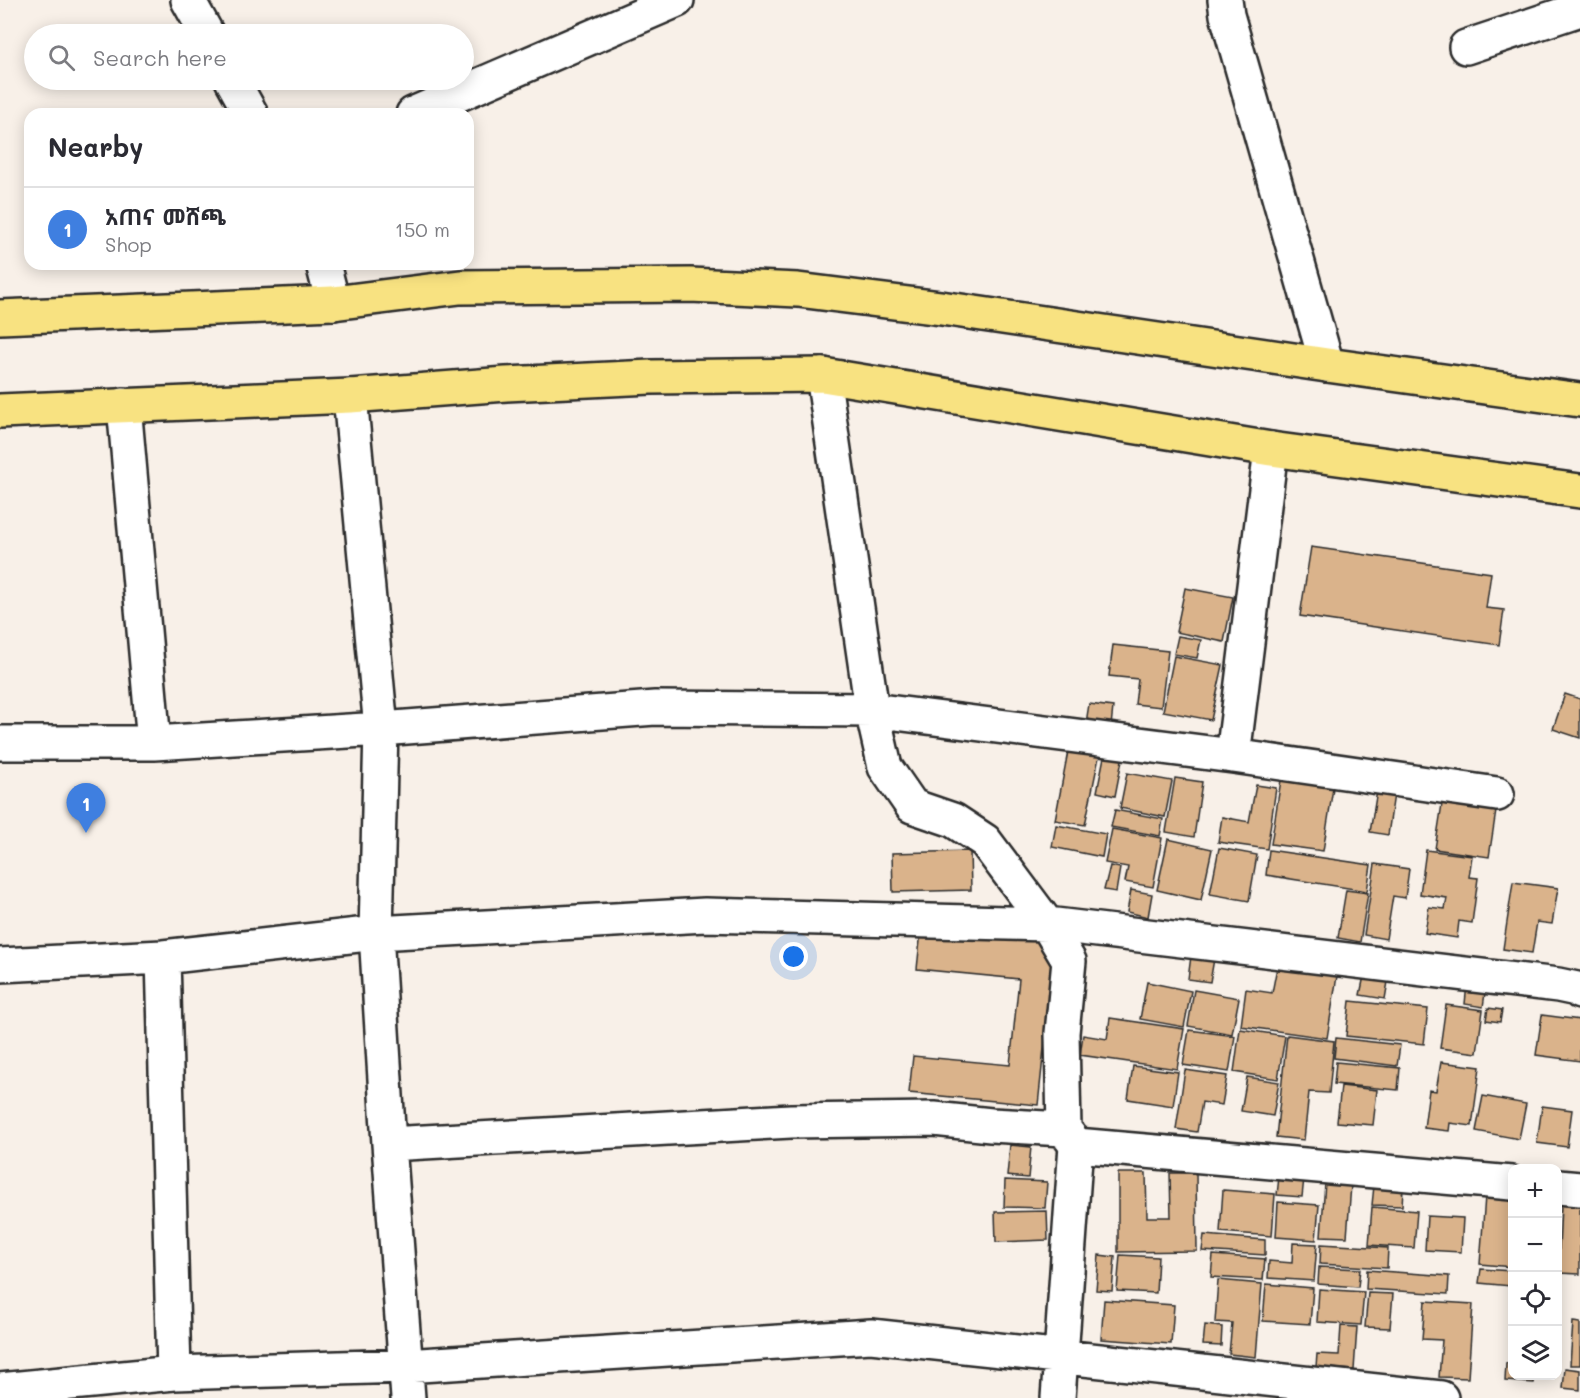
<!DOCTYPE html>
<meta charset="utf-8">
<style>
:root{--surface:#fff;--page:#f7f7f7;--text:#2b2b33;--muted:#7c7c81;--line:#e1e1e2;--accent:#d93025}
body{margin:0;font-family:Mali,"Noto Sans Ethiopic",sans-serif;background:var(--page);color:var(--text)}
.controls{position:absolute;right:18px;bottom:18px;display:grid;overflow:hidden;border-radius:12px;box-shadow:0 3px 15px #0003}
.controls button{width:54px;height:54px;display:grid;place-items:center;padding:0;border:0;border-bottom:2px solid var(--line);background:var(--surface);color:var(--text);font:30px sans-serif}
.you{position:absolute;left:794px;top:957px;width:21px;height:21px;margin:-15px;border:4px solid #fff;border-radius:50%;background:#1a73e8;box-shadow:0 0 0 9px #1a73e833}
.badge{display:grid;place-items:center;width:39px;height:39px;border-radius:50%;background:var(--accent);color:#fff;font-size:20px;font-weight:700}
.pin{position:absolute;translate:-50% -50px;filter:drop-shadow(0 2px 3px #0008)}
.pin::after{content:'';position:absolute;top:32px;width:21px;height:18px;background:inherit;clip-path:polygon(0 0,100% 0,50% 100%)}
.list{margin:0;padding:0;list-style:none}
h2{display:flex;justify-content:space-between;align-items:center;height:78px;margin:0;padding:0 24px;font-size:26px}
h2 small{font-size:20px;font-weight:400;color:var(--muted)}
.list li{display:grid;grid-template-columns:39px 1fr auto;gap:18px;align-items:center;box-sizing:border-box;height:84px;padding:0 24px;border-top:2px solid var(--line)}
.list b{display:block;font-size:22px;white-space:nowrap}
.list p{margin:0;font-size:20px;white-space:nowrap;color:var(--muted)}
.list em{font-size:20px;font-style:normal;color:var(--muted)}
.icon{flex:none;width:33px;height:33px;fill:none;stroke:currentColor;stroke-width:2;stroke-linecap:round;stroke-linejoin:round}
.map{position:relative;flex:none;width:1580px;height:1398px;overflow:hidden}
.search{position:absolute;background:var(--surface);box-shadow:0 3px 15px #0003;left:24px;top:24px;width:450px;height:66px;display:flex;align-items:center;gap:15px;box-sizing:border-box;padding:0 21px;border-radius:33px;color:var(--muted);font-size:22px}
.panel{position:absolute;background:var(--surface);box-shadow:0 3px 15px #0003;left:24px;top:108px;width:450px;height:162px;border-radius:18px}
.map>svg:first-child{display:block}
</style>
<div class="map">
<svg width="1580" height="1398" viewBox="0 0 1580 1398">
<rect width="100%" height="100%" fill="#f8f0e8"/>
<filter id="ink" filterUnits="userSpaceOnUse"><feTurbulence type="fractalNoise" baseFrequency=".0167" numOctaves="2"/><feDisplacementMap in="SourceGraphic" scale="12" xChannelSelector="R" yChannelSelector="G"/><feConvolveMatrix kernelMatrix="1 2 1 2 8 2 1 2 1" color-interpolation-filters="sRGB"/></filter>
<g filter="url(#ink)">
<path fill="#dab38b" stroke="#2b2b2b" stroke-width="1.5" d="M1311,547L1491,573L1486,608L1504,610L1499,645L1300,616Z
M1185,588L1233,597L1224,642L1176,632Z
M1178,636L1201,640L1197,658L1174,654Z
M1113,645L1168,651L1161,707L1135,704L1138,679L1109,676Z
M1174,656L1223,665L1211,720L1163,711Z
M1565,694L1580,699V738L1553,729Z
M1089,704L1113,707L1111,726L1086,723Z
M1069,746L1100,752L1085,825L1055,820Z
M1105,752L1123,755L1115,796L1097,792Z
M1127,773L1172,781L1165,817L1120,808Z
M1175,778L1202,782L1194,837L1166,832Z
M1281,780L1333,788L1323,851L1271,844Z
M1256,785L1276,788L1267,849L1218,842L1222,817L1249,822Z
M1378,785L1395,787L1388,835L1370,832Z
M1442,804L1496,811L1489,857L1435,849Z
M1115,810L1163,819L1160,836L1111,827Z
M1056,825L1106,834L1102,857L1052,847Z
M1112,829L1162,838L1153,887L1125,882L1128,867L1105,863Z
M1168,839L1212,849L1201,900L1157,890Z
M1219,848L1257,855L1249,901L1210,894Z
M1269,850L1371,865L1367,891L1266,875Z
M1426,850L1472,856L1469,877L1478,878L1472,923L1459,921L1457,938L1425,933L1429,907L1445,909L1447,898L1420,894Z
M970,851L971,890L893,892L892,853Z
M1375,864L1409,869L1405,898L1393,896L1386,939L1364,935Z
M1110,866L1120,868L1116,892L1104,890Z
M1513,882L1558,888L1552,924L1537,922L1532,953L1503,949Z
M1131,890L1152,894L1148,917L1127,912Z
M1346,890L1368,893L1360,942L1338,938Z
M921,931L1055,943L1038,1105L909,1093L913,1056L1010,1065L1019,979L917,969Z
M1191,956L1214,959L1210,982L1188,979Z
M1277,967L1337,976L1327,1038L1241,1026L1246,989L1272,993Z
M1365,971L1389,976L1385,999L1360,995Z
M1147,982L1191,991L1184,1027L1140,1019Z
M1467,984L1486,986L1483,1007L1465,1004Z
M1194,990L1239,998L1232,1034L1188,1026Z
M1350,1001L1428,1009L1424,1044L1346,1036Z
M1446,1005L1483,1010L1477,1053L1440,1048Z
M1488,1008L1502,1010L1500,1022L1486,1020Z
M1542,1015L1580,1020V1061L1536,1055Z
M1110,1018L1184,1029L1177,1069L1080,1055L1083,1035L1107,1039Z
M1240,1029L1285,1036L1278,1079L1234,1072Z
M1189,1030L1235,1036L1229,1072L1183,1065Z
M1287,1035L1334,1041L1329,1093L1309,1092L1304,1140L1276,1137Z
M1336,1038L1400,1045L1397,1066L1334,1058Z
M1336,1062L1400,1068L1398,1090L1334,1084Z
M1441,1062L1480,1067L1472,1126L1450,1123L1449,1131L1424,1128L1429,1090L1436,1091Z
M1133,1066L1178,1072L1173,1106L1128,1099Z
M1185,1070L1227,1076L1222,1105L1202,1102L1197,1132L1176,1129Z
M1247,1077L1279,1082L1273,1116L1241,1111Z
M1341,1086L1377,1090L1373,1125L1337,1122Z
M1483,1096L1526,1104L1519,1139L1476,1131Z
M1542,1106L1572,1110L1567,1147L1537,1143Z
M1010,1145L1031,1147L1028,1178L1007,1176Z
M1118,1173H1146L1147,1217H1171L1170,1173H1196L1197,1251L1118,1252Z
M1279,1177L1304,1178L1302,1197L1277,1195Z
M1005,1180L1047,1182L1045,1208L1004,1207Z
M1325,1183L1351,1185L1347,1237L1321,1236Z
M1374,1186L1403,1188L1402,1206L1372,1205Z
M1223,1190L1275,1194L1272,1236L1220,1232Z
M1485,1196L1512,1198V1267L1480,1264Z
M1278,1202L1319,1205L1316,1240L1276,1237Z
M1561,1204L1580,1205V1274L1558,1273Z
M1372,1207L1417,1211L1414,1248L1369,1245Z
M1047,1211L1048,1240L996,1242L995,1212Z
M1427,1216L1463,1218L1461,1252L1425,1250Z
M1204,1235L1265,1240V1255L1202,1251Z
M1293,1243L1317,1244L1314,1281L1268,1278L1269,1261L1292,1263Z
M1321,1244L1388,1248L1387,1268L1320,1264Z
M1099,1255L1115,1257L1112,1291L1096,1290Z
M1120,1255L1158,1257L1156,1293L1117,1291Z
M1213,1255L1265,1259L1263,1280L1211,1277Z
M1319,1267L1360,1269L1358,1287L1318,1284Z
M1481,1269L1512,1271L1511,1286L1479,1283Z
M1367,1270L1449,1276L1448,1294L1366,1289Z
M1218,1280L1262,1284L1256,1357L1229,1354L1232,1323L1215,1322Z
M1266,1284L1313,1288L1310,1324L1263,1321Z
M1319,1289L1364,1292L1361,1325L1317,1322Z
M1368,1293L1393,1294L1390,1328L1365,1327Z
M1104,1300L1174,1305L1171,1344L1101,1339Z
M1425,1301L1473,1304L1468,1378L1439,1377L1442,1340L1422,1339Z
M1573,1322L1580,1323V1365H1570Z
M1205,1325L1222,1327L1221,1346L1203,1345Z
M1341,1326L1357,1327L1354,1370L1316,1367L1317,1354L1339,1355Z
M1506,1363L1512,1364V1376H1535L1534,1383L1505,1381Z
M1565,1368L1580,1370V1390L1563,1388Z"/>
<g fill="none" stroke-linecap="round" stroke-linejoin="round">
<g stroke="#2b2b2b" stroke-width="38">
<path id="minor" d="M188,0L207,34
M1225,0L1227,15L1327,365
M1466,47L1580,9
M232,80L251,114
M413,114L677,0
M323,264L333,303
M823,375L872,710L885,767L912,806L953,820L985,841L1047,924L1069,961L1062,1033L1064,1129
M350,396L381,729L376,933L389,1144L408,1398
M124,405L154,743
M0,743H154L381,729L655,708L872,710L1233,756L1497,794
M1233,756L1271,449
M163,957L174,1373
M0,965L163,957L376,933L705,915L1047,924L1558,985L1577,989L1580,992
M389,1144L791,1121L934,1119L991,1125L1064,1129L1076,1145L1058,1398
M1076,1145L1512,1183
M1558,1187L1580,1189
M0,1390L174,1373L405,1366L871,1336L1441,1398"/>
</g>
<g stroke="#2b2b2b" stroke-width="38">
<path id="trunk" d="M0,317L333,303L460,287L690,285L798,290L941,308L1327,365L1580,400
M0,411L350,396L506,384L651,377L823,375L1271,449L1580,491"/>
</g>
<use href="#minor" stroke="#fff" stroke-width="33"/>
<use href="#trunk" stroke="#f8e281" stroke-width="33"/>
</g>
</g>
</svg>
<div class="controls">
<button>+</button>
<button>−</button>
<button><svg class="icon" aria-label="locate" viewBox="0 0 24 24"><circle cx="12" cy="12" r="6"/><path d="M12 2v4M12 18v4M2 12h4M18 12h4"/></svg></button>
<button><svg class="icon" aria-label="layers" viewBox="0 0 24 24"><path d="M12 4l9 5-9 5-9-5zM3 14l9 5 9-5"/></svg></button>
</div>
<div class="you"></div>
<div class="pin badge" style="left:86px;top:833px;background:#3f7fe0">1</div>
<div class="search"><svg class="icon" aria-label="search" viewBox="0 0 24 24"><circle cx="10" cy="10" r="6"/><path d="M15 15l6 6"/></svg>Search here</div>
<section class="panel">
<h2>Nearby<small></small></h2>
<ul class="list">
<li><span class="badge" style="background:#3f7fe0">1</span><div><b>አጠና መሸጫ</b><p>Shop</p></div><em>150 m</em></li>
</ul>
</section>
</div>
